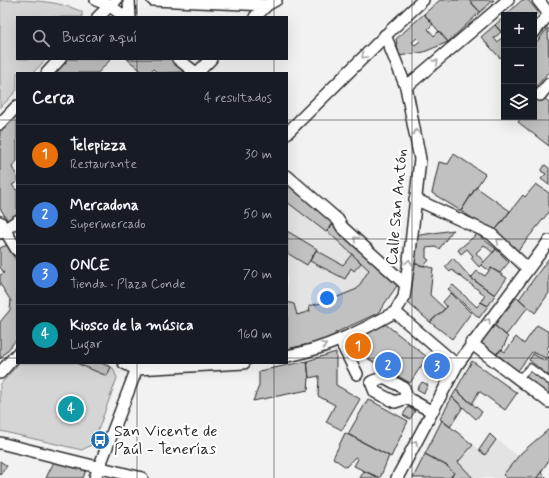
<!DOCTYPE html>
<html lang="es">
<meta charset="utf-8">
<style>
:root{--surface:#171b24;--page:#242831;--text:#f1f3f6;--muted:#9ea1a6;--line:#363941;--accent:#b45309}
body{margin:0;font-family:Mynerve,sans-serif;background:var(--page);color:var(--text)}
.controls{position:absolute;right:12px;top:12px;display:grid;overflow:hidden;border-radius:0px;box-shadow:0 4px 16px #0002}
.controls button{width:36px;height:36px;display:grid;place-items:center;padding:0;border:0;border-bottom:1px solid var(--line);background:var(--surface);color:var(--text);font:20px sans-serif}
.you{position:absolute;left:327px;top:298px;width:14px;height:14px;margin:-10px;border:3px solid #fff;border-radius:50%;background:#1a73e8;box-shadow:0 0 0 6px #1a73e833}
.badge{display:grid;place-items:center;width:26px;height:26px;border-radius:50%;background:var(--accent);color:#fff;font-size:13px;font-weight:700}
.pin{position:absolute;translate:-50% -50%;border:2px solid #fff;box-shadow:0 1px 4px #0006}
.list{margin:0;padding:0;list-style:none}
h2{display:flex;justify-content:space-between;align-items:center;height:52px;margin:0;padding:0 16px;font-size:17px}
h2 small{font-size:13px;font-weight:400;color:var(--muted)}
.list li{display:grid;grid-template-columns:26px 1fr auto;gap:12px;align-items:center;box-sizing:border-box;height:60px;padding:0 16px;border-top:1px solid var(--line)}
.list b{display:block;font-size:15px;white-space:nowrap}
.list p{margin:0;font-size:13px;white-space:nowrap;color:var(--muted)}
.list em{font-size:13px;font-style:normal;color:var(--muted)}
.icon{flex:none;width:22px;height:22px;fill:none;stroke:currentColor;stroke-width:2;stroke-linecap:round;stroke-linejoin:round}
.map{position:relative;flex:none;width:549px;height:478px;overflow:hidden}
.search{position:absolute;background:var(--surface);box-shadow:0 4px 16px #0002;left:16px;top:16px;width:272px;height:44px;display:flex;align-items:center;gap:10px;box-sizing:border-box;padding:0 14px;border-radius:0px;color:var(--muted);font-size:15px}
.panel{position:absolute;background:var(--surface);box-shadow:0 4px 16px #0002;left:16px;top:72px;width:272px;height:292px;border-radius:0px}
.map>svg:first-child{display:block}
</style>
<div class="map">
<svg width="549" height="478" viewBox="0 0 549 478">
<rect width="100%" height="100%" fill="#f2f2f2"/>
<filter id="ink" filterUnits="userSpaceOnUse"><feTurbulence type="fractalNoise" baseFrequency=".025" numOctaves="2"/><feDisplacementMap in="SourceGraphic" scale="8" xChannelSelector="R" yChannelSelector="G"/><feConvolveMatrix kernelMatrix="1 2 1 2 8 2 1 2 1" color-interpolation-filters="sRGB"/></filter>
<g filter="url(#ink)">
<path fill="#e3e3e3" d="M287,184L334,224L399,283L378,313L335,333L337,338L287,349Z
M442,420L479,449L490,434L518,456L549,429V460L537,478H450L425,454Z"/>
<path fill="#d5d5d5" stroke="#808080" d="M0,0C28,0 58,0 82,12V17H17V59H46L33,73H17V90L0,108Z
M19,363H101L113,368L117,378L93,444L82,450L0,431V385Z"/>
<path fill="#c1c1c1" stroke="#2b2b2b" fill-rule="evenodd" d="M440,0H469L480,12L448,42L424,14Z
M469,0H494L480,12Z
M522,0H528L538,12L534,17V15H506Z
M424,14L433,24L428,29L434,36L439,31L448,42L424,52L399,56L396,39ZM417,38L420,41L415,45L412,42Z
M504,17V35L495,25Z
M495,25L501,32L494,38L497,42L504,36V54L500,58L481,37Z
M548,28L549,71L534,90V45Z
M65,59H111L98,73H52Z
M127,59H171L187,72L158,73L153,69L149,73H144Z
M540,95L549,102V146L518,122L522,117H534V102Z
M17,112V161L12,167L17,176V182L12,185L16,190L17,189V213L8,221L0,208V131Z
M454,154L485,174L461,211L432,193L439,162L448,164Z
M545,165L549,168V185L541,179L546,174L541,171Z
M287,184L335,221L326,232L287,202Z
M536,184L549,193V212L516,253L494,232L523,195L525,197Z
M476,187L510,211L494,232L461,211Z
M334,224L399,283L378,313L335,333L337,338L287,349V302L294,304L297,315L310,311L309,306L325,302L357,289L369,270L327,231Z
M453,230L439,249L435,247L426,248V258L429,260L424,266L412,263L414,236Z
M287,231L317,249L307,265L287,253Z
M477,234L496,249L493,253L484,245L476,253L484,262L479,267L471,258L473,256L467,249L461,254L458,250Z
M7,245L17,262V339L0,359V322L10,310L11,301L0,284V275L4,273L0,267V248Z
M496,249L509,262L500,273L491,268L489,270L481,265Z
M316,250L343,265L352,254L361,263L354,271L351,268L345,279L310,261Z
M453,258L471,278L495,295L488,306L481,302L485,295L452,270L450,272L445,267Z
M549,258V293L535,313L519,299Z
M412,263L433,268L430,295L445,309L430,322L407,302Z
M491,268L507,278L495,295L471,278L477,271L485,276Z
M453,285L477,307L481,302L488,306L479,318L448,289Z
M451,293L471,313L452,339L430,322L447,307L443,302Z
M517,297L528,307L506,335L494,325Z
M384,323L427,357L410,383L356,352L351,341Z
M494,325L508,337L502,350L494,356L480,344Z
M537,325L549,332V345L547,349L549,351L546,358L532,352L517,372L493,357L501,349L505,352L516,337L524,344Z
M336,352V385L360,399L342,430L326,422L335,405L318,396L319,376L309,378L307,361Z
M533,354L545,361L549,356V376L529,360Z
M307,361L309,378L308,390L253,401L259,386V371Z
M472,361L517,393L505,410L479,391L472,404L456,390Z
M76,363H101L111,367L107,376Z
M531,370L549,384V396L526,377Z
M422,382L428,385L424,393L417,389Z
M456,390L482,412L476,419L452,397Z
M61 405a10 10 0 1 1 20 0a10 10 0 1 1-20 0Z
M452,397L463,407L450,427L440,419Z
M368,399L408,421L391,457L348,434Z
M408,407L415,411L410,419L403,415Z
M442,420L473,445L458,462L473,478H450L454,473L447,466L425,454Z
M549,429V460L537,478H507L503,475L521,453Z
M345,433L389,456L380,478L354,466L358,459L355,457L346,467L333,458Z
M490,434L496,440L485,455L479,450Z
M425,454L447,466L454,473L450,478H413Z
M0,461L7,466L0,475Z
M54,462L86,470L83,478H46Z
M364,471L379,478H360Z
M541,472L547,478H537Z"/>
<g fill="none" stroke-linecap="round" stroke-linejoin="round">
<g stroke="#2b2b2b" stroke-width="8">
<path id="lane" d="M518,379L530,367L549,381"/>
</g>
<g stroke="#2b2b2b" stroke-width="14">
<path id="street" d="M96,0L109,5L125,17
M129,0L130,17
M153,0L267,5L276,0
M538,0L549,14
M98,17L116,0
M255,17L267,5
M534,32L549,14
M385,35L406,87L420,159L410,253L404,297L395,312
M178,59L196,73
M47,73L60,59
M197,73L211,59
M406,87L508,0
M540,95L549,84
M0,124L17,106
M287,133L392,29L423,0
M287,176L338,220L342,227L405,284
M415,199L491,234L527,268
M0,222L17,250
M0,233L17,221
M395,312L457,365
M340,340L357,374
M471,343L549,402
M287,356C326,349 361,331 395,312
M124,363L136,369L244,363
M0,373L17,354
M407,398L395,402L375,392L371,382L384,377L404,388L407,398L431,411
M0,443L142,478
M95,478L139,363
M397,478L457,365L549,241"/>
</g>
<use href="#lane" stroke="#fff" stroke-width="5.5"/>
<use href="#street" stroke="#fff" stroke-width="11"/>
</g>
<defs><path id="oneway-chevron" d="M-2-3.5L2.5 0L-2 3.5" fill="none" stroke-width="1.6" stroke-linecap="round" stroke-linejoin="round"/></defs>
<g stroke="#a0a0a0">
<use href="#oneway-chevron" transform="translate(364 56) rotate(135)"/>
<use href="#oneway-chevron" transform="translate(436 62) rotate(-41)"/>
<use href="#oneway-chevron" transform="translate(416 132) rotate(-101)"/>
<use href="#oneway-chevron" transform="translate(356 239) rotate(-138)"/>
<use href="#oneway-chevron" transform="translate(499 241) rotate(-137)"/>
<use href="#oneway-chevron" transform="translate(409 262) rotate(-81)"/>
<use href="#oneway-chevron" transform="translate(488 321) rotate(-53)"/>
<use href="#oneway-chevron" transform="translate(324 345) rotate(-20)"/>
<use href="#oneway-chevron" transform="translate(415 443) rotate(-63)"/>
</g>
</g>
<path fill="none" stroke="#2b2b2b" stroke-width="1" stroke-opacity="0.55" d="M137,0V17M274,0V17M412,0V478M137,59V73M274,59V73M0,120H17M287,120H549M0,239H17M287,239H549M0,358H17M287,358H549M137,363V478M274,363V478"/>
<defs>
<g id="bus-disc" transform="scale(1)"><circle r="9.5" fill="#1f6fb2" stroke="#fff"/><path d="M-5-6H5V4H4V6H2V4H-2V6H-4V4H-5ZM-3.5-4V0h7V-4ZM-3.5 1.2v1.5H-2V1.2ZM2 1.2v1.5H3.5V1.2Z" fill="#fff"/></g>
</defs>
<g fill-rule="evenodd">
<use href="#bus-disc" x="100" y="440"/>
</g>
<g text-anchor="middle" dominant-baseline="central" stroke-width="4" stroke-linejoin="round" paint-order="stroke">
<g font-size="16" fill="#2b2b2b" stroke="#fff">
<text transform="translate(397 207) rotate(-85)">Calle San Antón</text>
</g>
<g font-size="16" fill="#2b2b2b" stroke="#fff" text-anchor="start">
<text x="114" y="431">San Vicente de<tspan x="114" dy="18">Paúl - Tenerías</tspan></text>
</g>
</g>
</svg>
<div class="controls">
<button>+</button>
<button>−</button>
<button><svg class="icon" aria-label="layers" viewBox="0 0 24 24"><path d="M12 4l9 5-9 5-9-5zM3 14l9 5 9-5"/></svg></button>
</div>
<div class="you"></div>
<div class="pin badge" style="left:358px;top:346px;background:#e8710a">1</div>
<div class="pin badge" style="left:388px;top:365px;background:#3f7fe0">2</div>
<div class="pin badge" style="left:437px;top:366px;background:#3f7fe0">3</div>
<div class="pin badge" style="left:71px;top:409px;background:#0f9aa8">4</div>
<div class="search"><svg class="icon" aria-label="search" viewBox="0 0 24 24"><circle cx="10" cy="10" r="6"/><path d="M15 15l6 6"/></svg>Buscar aquí</div>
<section class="panel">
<h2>Cerca<small>4 resultados</small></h2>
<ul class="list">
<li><span class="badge" style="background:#e8710a">1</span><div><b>Telepizza</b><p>Restaurante</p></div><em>30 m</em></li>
<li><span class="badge" style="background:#3f7fe0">2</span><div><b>Mercadona</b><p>Supermercado</p></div><em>50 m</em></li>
<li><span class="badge" style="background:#3f7fe0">3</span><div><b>ONCE</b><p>Tienda · Plaza Conde</p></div><em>70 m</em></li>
<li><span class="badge" style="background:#0f9aa8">4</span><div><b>Kiosco de la música</b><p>Lugar</p></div><em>160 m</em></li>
</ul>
</section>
</div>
